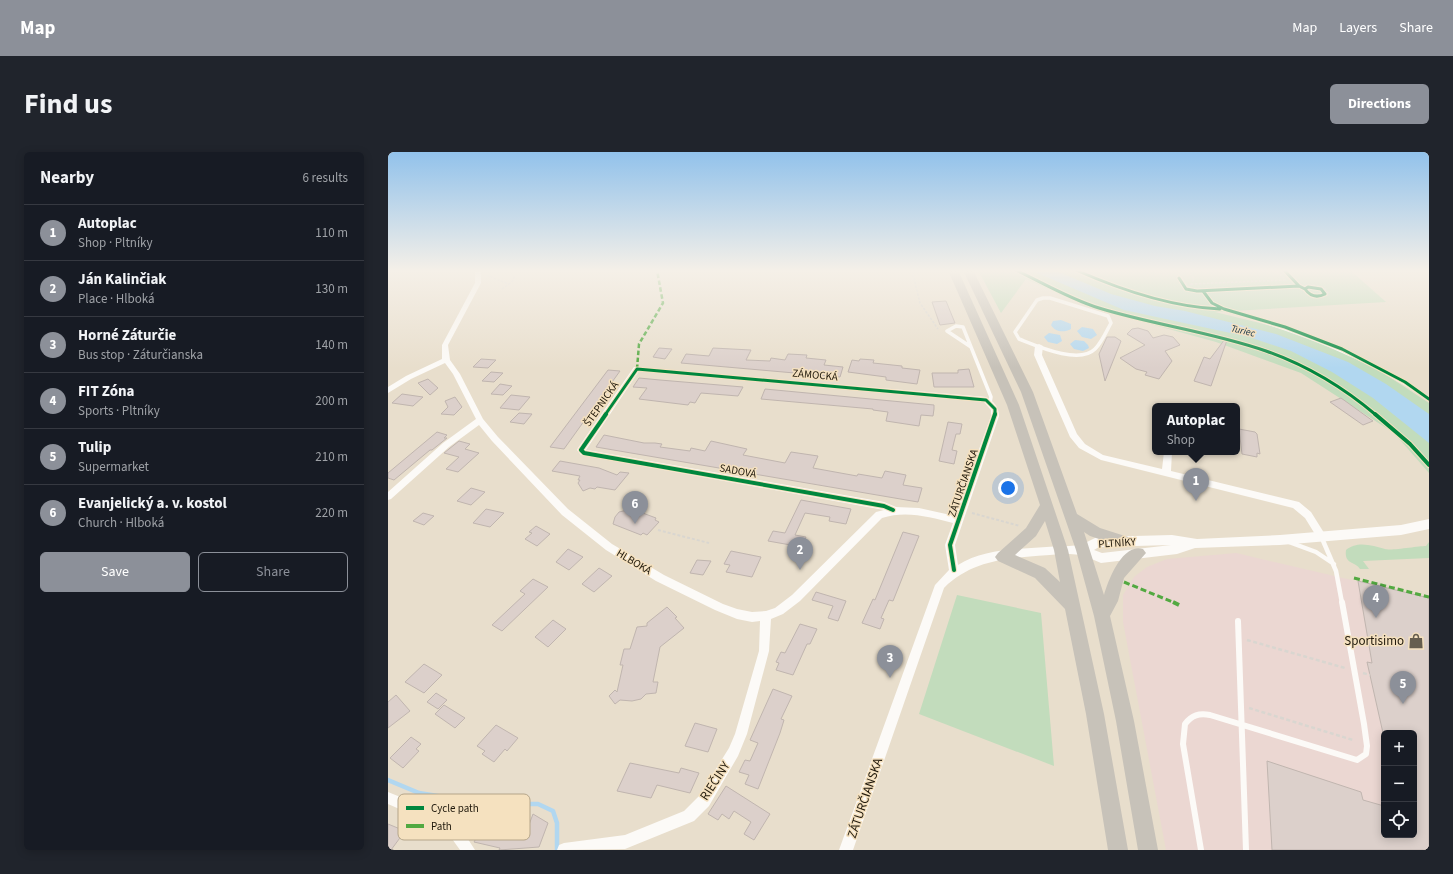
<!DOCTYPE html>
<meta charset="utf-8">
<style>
:root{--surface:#171b24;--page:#20242c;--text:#f1f3f6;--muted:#9ea1a6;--line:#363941;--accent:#8c9099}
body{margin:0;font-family:"Source Sans 3",sans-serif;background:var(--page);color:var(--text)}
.controls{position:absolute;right:12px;bottom:12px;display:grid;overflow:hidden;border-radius:6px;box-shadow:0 2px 10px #0003}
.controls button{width:36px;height:36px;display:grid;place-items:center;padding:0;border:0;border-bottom:1px solid var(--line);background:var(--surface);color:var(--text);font:20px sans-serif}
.you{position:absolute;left:620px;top:336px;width:14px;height:14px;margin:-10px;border:3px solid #fff;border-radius:50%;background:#1a73e8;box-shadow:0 0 0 6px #1a73e833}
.badge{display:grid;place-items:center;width:26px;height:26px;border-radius:50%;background:var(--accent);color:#fff;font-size:13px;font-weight:700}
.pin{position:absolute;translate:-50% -33px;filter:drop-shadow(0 1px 2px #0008)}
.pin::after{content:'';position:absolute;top:21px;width:14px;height:12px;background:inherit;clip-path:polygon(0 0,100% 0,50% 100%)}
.popup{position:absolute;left:764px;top:251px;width:88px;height:52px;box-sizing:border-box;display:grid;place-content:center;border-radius:6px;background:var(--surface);filter:drop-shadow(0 1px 3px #0005);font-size:13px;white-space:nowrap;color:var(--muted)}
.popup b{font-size:15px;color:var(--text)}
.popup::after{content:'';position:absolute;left:50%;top:100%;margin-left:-8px;border:8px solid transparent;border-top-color:var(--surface)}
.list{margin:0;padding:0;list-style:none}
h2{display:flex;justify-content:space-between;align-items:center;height:52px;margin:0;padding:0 16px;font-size:17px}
h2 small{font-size:13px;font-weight:400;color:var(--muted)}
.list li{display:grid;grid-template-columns:26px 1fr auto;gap:12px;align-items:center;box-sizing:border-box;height:56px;padding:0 16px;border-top:1px solid var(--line)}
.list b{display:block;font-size:15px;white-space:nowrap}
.list p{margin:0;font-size:13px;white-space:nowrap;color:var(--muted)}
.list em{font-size:13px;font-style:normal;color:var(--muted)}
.actions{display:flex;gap:8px;padding:12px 16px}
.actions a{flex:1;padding:9px 0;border:1px solid var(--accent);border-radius:6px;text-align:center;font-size:14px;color:var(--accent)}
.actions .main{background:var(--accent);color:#fff}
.icon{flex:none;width:22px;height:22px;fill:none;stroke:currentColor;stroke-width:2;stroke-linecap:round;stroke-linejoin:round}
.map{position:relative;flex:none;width:1041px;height:698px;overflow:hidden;border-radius:6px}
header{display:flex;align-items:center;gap:24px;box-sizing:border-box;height:56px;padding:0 20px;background:var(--accent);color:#fff}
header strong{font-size:19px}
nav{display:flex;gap:22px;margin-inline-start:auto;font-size:14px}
.intro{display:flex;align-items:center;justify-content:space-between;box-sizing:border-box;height:96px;padding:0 24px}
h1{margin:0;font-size:28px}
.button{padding:10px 18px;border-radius:6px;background:var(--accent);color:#fff;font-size:14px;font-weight:700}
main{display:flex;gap:24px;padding:0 24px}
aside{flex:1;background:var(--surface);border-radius:6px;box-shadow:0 2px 10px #0003}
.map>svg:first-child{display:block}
</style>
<header>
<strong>Map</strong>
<nav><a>Map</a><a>Layers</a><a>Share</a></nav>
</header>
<div class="intro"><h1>Find us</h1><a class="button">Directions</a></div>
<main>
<aside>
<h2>Nearby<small>6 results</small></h2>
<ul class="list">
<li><span class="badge">1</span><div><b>Autoplac</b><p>Shop · Pltníky</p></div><em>110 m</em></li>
<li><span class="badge">2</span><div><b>Ján Kalinčiak</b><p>Place · Hlboká</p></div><em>130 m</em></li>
<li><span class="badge">3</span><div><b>Horné Záturčie</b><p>Bus stop · Záturčianska</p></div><em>140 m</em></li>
<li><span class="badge">4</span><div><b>FIT Zóna</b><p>Sports · Pltníky</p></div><em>200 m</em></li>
<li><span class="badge">5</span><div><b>Tulip</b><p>Supermarket</p></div><em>210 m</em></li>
<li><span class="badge">6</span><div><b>Evanjelický a. v. kostol</b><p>Church · Hlboká</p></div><em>220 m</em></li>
</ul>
<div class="actions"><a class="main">Save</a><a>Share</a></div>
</aside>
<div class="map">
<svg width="1041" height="698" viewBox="0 0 1041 698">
<rect width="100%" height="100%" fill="#e8decc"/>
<path fill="#ebd7d2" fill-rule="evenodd" d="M848,401L1041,446V698H778L735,470V443L746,425L759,415L779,407ZM996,581H1026V683H996Z"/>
<path fill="#c2dcbc" d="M590,118H962L998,150L827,160C863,169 899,177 934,190C971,204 1008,229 1041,251V321L1006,281L913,221L828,190L704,156L638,127L613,161Z
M1041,390V406L975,409L981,417H972C967,409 956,413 958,398C970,388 985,394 997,397C1003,399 1030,394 1038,394Z
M569,443L653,461L666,614L531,562Z"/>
<path fill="#b1d7f0" d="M642,118H666L723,142L767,154L797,159L888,182L960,210L998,232L1041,262V291L985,246L944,220L903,199L861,185L736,158Z
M673,168L683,172V177C676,181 667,180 663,173L665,169Z
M694,175L705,177L709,183L703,187L694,185L689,179Z
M661,181L672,183L674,189L669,192L660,190L656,185Z
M687,188L696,189L700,193L701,196L695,199L686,197L682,192Z"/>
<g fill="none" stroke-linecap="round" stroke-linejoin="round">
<path stroke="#b1d7f0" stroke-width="4.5" d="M0,628L31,641L99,652H150L165,659L169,671V698"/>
</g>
<path fill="#dcd0cb" stroke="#c0b5af" d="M558,149L567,171L552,173L544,150Z
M750,176L760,179L765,186L776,183L785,185L792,193L777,199L784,209L771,227L757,223L759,220L748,217L732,206L757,193L739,182L744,177Z
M719,185H727L733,189L717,229L711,202Z
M837,187L839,188L823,234L806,229L816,205L822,207Z
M271,196L284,197L277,207L265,205Z
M325,196L363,198L358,208L382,209L383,206L397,208L400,202L419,203L418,206L438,208L436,213L455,215L452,225L293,211L298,202L321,204Z
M93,207L108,208L100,216L85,215Z
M472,207L486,208L485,211L514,214V216L532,218L529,232L498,228V225L460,220L464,208L471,209Z
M581,217L586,235H546L544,221H570V218Z
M220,218L232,219L176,297L162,295Z
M103,220L115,221L106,230L94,229Z
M251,226L272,228L355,235L350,244L313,241L307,251L302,250L300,253L251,247L259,236L245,235Z
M40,227L50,236L42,243L30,231Z
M112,232L124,234L115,243L103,242Z
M377,237L546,253V257L545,264L533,263L531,274L498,269L500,260L485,258V257L373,247Z
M14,242L35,245L25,254L4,251Z
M123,243L142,245L131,258L112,256Z
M67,245L74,255L66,263L53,262L60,255L57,249Z
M953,246L960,251L985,269L975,273L942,250Z
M131,261L144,262L136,272L122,270Z
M560,270L574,272L572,282H568L564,298L569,299L566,312L551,309Z
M851,277L867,280L869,282L872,302L869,301V305L854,302Z
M49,280L59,283L56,286H59L44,298H42L6,328L0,326V321Z
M216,283L256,291H267L274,292L272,295L302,299L303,296L317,299L323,289L359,297L355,303L397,311L403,300L430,304L425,316L469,324L470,322L494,326L497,319L518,323L515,333L534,336L530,350L208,295Z
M71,289L82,292L77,297L91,301L70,320L58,317L71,305L56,301Z
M172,309L211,316L229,323L232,320L241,321L227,338L209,335L207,337L202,336L195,339L190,331L192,328H190L192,324L164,319Z
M83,336L97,340L83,353L69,349Z
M413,348L463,357L458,372L441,369L442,365L417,361L407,383L418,385L414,395L380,389L385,379L397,381Z
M98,357L116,361L102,375L85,371Z
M244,357L268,366L267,368L271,370L259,383L255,381L253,383L225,372L227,365L231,360Z
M35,361L46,364L36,373L25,369Z
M148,374L162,382L149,394L137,387L144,381L141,380Z
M515,380L531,384L505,449L501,448L493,466L496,467L492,477L474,471L485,447L487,448Z
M180,397L195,405L181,418L168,410Z
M343,399L373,405L364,425L338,420L342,413L336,412Z
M309,408L323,409L315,423L302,421Z
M211,416L224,424L206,440L194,432Z
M145,427L160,435L114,479L104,473L137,442L132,439Z
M970,429L1041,446V698H884L879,609L973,640L975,648L996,654V683H1026V581H995L979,510L984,511Z
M428,440L458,449L450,469L440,466L445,454L424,448Z
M279,455L289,465L287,466L296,476L272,495L265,530H270L268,541L258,542L253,547L244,549L232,548L227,552L221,544L227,538L229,540L235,513H232L236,497H242L249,475L259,474V471Z
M165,468L178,477L160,495L147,485Z
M412,472L429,477L422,492H419L405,523L388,518L391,511L388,510L393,500L397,501Z
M36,512L54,523L36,541L17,530Z
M385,537L404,544L393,567L396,568L392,581L370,637L357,632L361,623L351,620L357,608L362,609L370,591L362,588Z
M48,541L59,548L50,557L39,550Z
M8,543L22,559L0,576V550Z
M56,553L77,566L67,576L47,562Z
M307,571L329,577L320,600L297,594Z
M108,573L130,586L119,599L117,597L106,610L94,602L97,599L89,594Z
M23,585L33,592L28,597L31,599L15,616L2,606Z
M242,611L291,621L293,616L311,621L302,641L269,633L263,646L229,639Z
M338,634L382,662L366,688L356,682L363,670L346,659L341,667L334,662L330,668L320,662Z
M103,660L114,663L104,680L139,678L145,662L160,671L151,695L111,698L112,696L86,690Z
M0,672L17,679L3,698H0Z"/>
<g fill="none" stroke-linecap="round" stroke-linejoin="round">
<path stroke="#d9d6d0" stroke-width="1.5" stroke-dasharray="2.5 1.5" stroke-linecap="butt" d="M524,118L532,151L550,177
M763,118L779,123L785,121L783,118
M799,118L806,127L801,136
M902,118L900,120L914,134
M785,121L791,123L801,136L807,137L913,133
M98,123L121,132L126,128V123
M803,132L897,128L888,118
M925,133L936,136L941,142C932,149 921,143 913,137L914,134Z
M114,137L121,132"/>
<path stroke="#d9d6d0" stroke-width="2" stroke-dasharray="3 2" stroke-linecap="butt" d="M584,361L632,374
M270,378L321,391"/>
<path stroke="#d9d6d0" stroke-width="2.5" stroke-dasharray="4 2.5" stroke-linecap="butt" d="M859,488L957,516
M975,521L982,523
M861,556L965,588"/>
<path stroke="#fcfaf7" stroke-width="3.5" d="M655,146H662L720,164L723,171C718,180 714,190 707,197C691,213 649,194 631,187L627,180L649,148Z
M836,157C911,180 975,202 1041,247
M568,174L575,175L583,195L559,179Z
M583,195L603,245L602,251"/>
<path stroke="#fcfaf7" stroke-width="4.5" d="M933,384L948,419L954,451
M901,390L928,400L946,412"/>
<path stroke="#fcfaf7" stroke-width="6" d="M850,469L858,698
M813,698L795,592L797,572C804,563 811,561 822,563L969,608L978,602L979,594L976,572L954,450"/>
<path fill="#fcfaf7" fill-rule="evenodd" d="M87,118H93V131L60,193L62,208L72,222L95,267L110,285L180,357L224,392L276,423L335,452L349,457L364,460L378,459L387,456L404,443L488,360L496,358L193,303L189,298L190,296L246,215L598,245C606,249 611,256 611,264L567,393L570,413C599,395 640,397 673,394L676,395L678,398L676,401L673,402C631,406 588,404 556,436L465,698H451L547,433L561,418L557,393L565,371C542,365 518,358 494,366L412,449L395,462L383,467L381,499L359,582L350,604L321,654L306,669L237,697L169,698L171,693L176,691L237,683L296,659L311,644L341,596L347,582L371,499L372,469L364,470L349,467L327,458L268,429L218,398L174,363L104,289L91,273L61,295L3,347L0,348V340L55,291L88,267L65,222L57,211L23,227L0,241V235L18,224L54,207V193L87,131ZM251,219L596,250L603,258V264L567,364L531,356L508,355L496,350L199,298H198Z
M651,192L655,194L654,203L689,282L697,292L715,303L774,317L776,300H784L783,319L911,350L923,360L938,384L936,387L933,388L930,387L917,366L905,356L713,308L691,296L682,285L646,203L647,194Z
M0,640L67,667L87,698H72L57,677L0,652Z"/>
<path fill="#fcfaf7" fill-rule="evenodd" d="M1041,367V377L1013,383L892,393L807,396L789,402L713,411L694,403L669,401L667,398L669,395L693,393L709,385L784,383L809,387L892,383L1013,373ZM783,393L714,401L706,398L711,395Z"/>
<path fill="#c7c2b9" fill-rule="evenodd" d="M560,118H570L631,253L680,398L716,562L740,698H720L698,562L677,457L647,426L610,409L607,405L610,401L638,376L652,353L619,253ZM657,369L666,398L672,430L657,416L627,403L648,384Z
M575,118H585L645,240L689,362L712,376L740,385L742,389L740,393L735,395L702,384L696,380L716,443C720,428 735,390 755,397L758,401L736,426L730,449L722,464L746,569L770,698H750L728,569L706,464L688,398L633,240Z"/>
<path stroke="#52a941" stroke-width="2.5" stroke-dasharray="4.5 2.5" stroke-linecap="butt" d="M249,217L251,192L275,151L269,118"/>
<path stroke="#52a941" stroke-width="3" stroke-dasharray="6 3" stroke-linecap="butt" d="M966,426L1041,445
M736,430L787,451"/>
<path stroke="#52a941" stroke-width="4" stroke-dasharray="8 4" stroke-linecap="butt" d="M785,450L791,453"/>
<g stroke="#f5e1bf" stroke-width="5">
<path id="cycleway-far1" d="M628,118C655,131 682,147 711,156C766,173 824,180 878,199C918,213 956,236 988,263
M688,118C733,138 782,155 832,157
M791,126L798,137L809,139L911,134L896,118
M911,134L917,137
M920,135L933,137L937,142C929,146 922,144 917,137Z
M815,139L824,151L836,157L897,175L954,197L1017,230L1041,247
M217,263L249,217L598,248L607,257V263"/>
</g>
<g stroke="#f5e1bf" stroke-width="6">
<path id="cycleway" d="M218,262L193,298L196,301L496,354L505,358
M987,262L1022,292L1041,313
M566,418L562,393L607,262"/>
</g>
<use href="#cycleway-far1" stroke="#00873e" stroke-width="3"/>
<use href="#cycleway" stroke="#00873e" stroke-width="4"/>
</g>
<linearGradient id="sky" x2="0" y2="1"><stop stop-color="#92c2eb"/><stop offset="0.55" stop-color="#f5f0e8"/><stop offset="1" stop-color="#f5f0e8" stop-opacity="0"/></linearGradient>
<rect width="1041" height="216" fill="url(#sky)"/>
<defs>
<g id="shop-bare" transform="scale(1.2)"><path d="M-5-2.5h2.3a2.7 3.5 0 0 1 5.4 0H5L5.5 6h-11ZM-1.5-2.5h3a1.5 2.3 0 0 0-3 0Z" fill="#665e4f" stroke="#f5e1bf" stroke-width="2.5" paint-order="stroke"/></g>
</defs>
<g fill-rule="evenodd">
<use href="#shop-bare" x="1028" y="489"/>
</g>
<g text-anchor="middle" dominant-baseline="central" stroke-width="3" stroke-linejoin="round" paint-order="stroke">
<g font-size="10" font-style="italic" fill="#14354a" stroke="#f5e1bf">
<text transform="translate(855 179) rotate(13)">Turiec</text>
</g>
<g font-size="11" fill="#20190c" stroke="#f5e1bf">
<text transform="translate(427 223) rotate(5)">ZÁMOCKÁ</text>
<text transform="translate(213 252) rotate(-55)">ŠTEPNICKÁ</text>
<text transform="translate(350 319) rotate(10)">SADOVÁ</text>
<text transform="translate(575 331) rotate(-71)">ZÁTURČIANSKA</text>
<text transform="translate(729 391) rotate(-4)">PLTNÍKY</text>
<text transform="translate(246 410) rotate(31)">HLBOKÁ</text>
</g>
<g font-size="13" fill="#20190c" stroke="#f5e1bf" text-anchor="end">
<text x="1016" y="489">Sportisimo</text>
</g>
<g font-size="13" fill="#20190c" stroke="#f5e1bf">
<text transform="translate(327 629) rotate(-57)">RIEČINY</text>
<text transform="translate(477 646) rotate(-71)">ZÁTURČIANSKA</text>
</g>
</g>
<rect x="10" y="642" width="132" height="46" rx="6" fill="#f5e1bf" stroke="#b5a589" stroke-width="1"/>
<rect x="18" y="654" width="18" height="4" fill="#00873e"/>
<rect x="18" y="672" width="18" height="4" fill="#52a941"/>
<g font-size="11" fill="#20190c">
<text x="43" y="660">Cycle path</text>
<text x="43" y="678">Path</text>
</g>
</svg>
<div class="controls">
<button>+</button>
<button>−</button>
<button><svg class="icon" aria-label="locate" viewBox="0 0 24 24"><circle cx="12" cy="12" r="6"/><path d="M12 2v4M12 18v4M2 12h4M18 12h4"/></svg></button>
</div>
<div class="you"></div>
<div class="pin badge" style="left:808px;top:349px">1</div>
<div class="popup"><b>Autoplac</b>Shop</div>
<div class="pin badge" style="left:412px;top:418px">2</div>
<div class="pin badge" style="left:502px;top:526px">3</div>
<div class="pin badge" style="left:988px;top:466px">4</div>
<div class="pin badge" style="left:1015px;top:552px">5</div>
<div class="pin badge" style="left:247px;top:372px">6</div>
</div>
</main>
